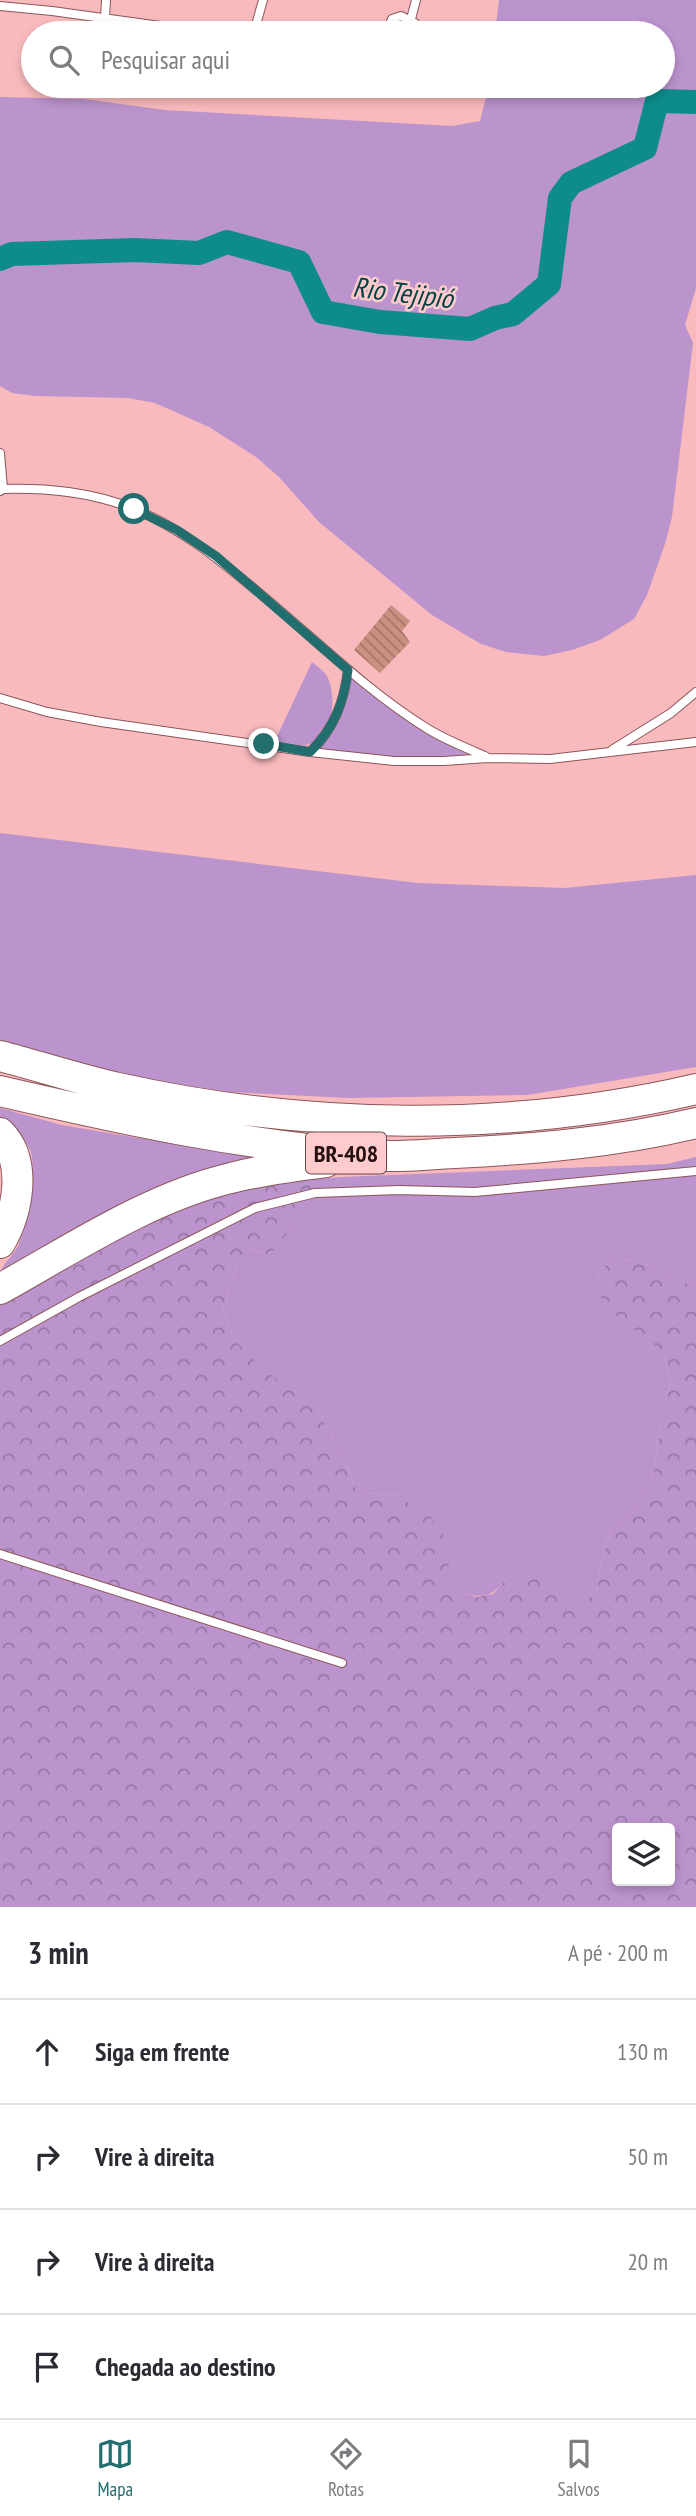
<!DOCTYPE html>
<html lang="pt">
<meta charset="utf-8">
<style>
:root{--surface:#fff;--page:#f7f7f7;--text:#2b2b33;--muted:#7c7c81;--line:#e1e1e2;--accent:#226e6e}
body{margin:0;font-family:"PT Sans Narrow",sans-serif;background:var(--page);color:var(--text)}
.controls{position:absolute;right:21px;bottom:21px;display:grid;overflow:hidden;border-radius:7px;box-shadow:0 4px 10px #0003}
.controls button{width:63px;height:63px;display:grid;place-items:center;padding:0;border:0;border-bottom:2px solid var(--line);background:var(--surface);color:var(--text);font:35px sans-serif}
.stop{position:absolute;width:21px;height:21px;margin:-16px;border:5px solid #226e6e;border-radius:50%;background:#fff}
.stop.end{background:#226e6e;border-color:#fff;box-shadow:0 2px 7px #0008}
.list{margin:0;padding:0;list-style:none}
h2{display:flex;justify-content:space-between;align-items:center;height:91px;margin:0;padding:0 28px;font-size:30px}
h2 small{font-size:23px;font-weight:400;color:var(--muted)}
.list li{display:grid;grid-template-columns:46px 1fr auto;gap:21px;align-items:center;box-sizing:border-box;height:105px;padding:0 28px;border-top:2px solid var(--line)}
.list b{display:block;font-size:26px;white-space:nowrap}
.list em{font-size:23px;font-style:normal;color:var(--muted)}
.icon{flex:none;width:38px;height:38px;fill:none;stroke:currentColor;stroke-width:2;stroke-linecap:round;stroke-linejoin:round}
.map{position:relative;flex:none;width:696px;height:1907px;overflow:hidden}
.search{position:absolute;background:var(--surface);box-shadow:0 4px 10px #0003;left:21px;right:21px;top:21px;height:77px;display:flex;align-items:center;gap:18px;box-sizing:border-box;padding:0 24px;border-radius:38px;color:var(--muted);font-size:26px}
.sheet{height:511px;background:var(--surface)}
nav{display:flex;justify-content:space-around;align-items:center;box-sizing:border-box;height:98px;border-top:2px solid var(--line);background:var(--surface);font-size:19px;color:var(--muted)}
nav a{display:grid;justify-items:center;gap:4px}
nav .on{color:var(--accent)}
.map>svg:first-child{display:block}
</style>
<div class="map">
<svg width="696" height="1907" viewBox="0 0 696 1907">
<defs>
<pattern id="forest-crowns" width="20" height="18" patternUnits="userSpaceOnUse" patternTransform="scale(1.75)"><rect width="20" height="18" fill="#bb93cd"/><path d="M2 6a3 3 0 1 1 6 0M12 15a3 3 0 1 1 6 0" fill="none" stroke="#9877a5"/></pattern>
<pattern id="building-back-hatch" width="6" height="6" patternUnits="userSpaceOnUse" patternTransform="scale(1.75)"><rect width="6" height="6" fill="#ca9182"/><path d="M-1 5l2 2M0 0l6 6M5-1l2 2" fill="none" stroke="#a47569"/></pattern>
</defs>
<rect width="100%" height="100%" fill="#f9babd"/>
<path fill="#bb93cd" d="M499,0H696V288L685,325L693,343L672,517L665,544L647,595L634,619L600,640L572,650L544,656L506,652L481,644L432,615L319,522L279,477L256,457L209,427L155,403L128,398L35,396L12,393L0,386V97L84,99L165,110L452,126L480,121L489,86H663V33H495Z
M312,662C317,666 325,672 328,678C337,699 333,737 307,745C297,748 284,744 274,743Z
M348,670L403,712L488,758H423L310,752L329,731Z
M0,833L418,883L564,888L696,875V1067L527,1095L348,1098L229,1092L132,1077L0,1044Z
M0,1108L62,1125L276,1161L208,1172L166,1183L0,1278C0,1264 13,1257 18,1246C25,1228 38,1167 30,1150C25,1138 11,1126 0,1120Z
M696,1157V1288L636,1260L616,1259L600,1269L597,1282L663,1351L671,1383L663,1408L653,1477L634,1511L610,1531L601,1563L597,1593L581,1601L562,1590L545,1574H511C493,1594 489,1601 461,1592L447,1561L445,1539L398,1496L368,1493L355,1487L344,1458L317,1409L262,1369L234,1339L223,1310L239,1259L251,1249L268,1255L276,1249L296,1222L342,1177L667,1164Z"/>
<path fill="url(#forest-crowns)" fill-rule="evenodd" d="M342,1177L296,1222L276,1249L268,1255L252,1249L239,1259L223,1310L234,1339L263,1369L317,1409L344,1458L355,1487L368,1493L398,1496L430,1516L446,1539L447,1561L461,1592L477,1597L493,1594L511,1574L526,1569L545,1573L562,1590L581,1601L597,1593L601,1563L610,1531L634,1511L653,1477L663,1408L671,1383L663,1351L621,1320L602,1301L597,1282L600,1269L616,1259L636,1260L696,1288V1907H0V1305L127,1234L199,1198L275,1182ZM617,1828H670V1881H617Z"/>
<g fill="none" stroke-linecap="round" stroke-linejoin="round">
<path stroke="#0e8c8c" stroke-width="24" d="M0,259L12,254L135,250L199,253L227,242L299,262L323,312L380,322L470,329L495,318L513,314L549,284L560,198L571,183L645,148L657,101L696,102"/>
</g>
<path fill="url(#building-back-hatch)" d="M391,605L410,621L402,631L410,642L380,673L354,650Z"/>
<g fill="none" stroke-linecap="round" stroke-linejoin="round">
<g stroke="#8c5559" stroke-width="10">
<path id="lane" d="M0,6L52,11L211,33
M105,18L106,0
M411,19L416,0
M244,33L256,25L263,0
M386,33L392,19L401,16L415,23L417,33
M0,453L3,489
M0,491L3,489C49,488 92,492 134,509C186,530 227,566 270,602C321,645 370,693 428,729C446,740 466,748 485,756
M0,698L47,712L101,722L310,752L394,761H444L488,758L550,759L696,742
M612,750L671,713L696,692
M310,752C334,729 344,702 348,670
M0,1341L79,1297L255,1208L315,1193L399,1190L475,1192L696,1171
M0,1554L342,1663"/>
</g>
<g stroke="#8c5559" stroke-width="32">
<path id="highway" d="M0,1056C39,1066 78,1079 118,1088C307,1130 507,1133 696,1089
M0,1091C121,1119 245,1146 370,1155C398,1158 427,1154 455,1153C536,1149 616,1142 696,1123
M0,1133C28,1161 18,1212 0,1243
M0,1289C72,1249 150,1197 231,1178C262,1170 294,1166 326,1162"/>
</g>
<use href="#lane" stroke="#fff" stroke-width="8"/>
<use href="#highway" stroke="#fff" stroke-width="30"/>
</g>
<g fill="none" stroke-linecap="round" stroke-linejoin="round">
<path stroke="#226e6e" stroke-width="9" d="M134,509L177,530L216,556L348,670C344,702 334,729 310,752L264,744"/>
</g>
<g text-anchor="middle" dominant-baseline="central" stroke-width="5" stroke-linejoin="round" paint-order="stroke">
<rect fill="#ffcbcd" stroke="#67484a" stroke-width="2" x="306" y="1132.5" width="80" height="41" rx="5"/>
<g font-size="24" font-weight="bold" fill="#261012">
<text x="346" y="1153">BR-408</text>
</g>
<g font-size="28" font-style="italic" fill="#044" stroke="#ffcbcd">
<text transform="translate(403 292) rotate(7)">Rio Tejipió</text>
</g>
</g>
</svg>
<div class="controls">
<button><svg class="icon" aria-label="layers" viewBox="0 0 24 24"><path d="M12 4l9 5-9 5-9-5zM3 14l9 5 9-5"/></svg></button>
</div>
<div class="stop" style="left:134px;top:509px"></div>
<div class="stop end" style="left:264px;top:744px"></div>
<div class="search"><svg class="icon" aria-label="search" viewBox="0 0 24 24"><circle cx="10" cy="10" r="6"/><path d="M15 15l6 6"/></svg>Pesquisar aqui</div>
</div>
<section class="sheet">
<h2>3 min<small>A pé · 200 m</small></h2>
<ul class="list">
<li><svg class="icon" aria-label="ahead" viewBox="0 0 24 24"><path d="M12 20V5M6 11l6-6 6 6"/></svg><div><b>Siga em frente</b></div><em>130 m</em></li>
<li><svg class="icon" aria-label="right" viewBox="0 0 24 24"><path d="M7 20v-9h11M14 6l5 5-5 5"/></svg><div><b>Vire à direita</b></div><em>50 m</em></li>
<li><svg class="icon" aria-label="right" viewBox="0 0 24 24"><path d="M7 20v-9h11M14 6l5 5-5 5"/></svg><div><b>Vire à direita</b></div><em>20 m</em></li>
<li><svg class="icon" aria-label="arrive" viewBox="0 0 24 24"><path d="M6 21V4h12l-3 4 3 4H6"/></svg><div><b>Chegada ao destino</b></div></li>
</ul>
</section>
<nav>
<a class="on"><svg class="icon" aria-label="map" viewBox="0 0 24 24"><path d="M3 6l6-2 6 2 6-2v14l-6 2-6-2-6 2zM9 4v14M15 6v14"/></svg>Mapa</a>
<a><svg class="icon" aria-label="directions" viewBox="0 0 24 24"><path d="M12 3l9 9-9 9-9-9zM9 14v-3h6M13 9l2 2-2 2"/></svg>Rotas</a>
<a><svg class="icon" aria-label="saved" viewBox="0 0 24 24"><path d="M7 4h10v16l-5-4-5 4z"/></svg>Salvos</a>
</nav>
